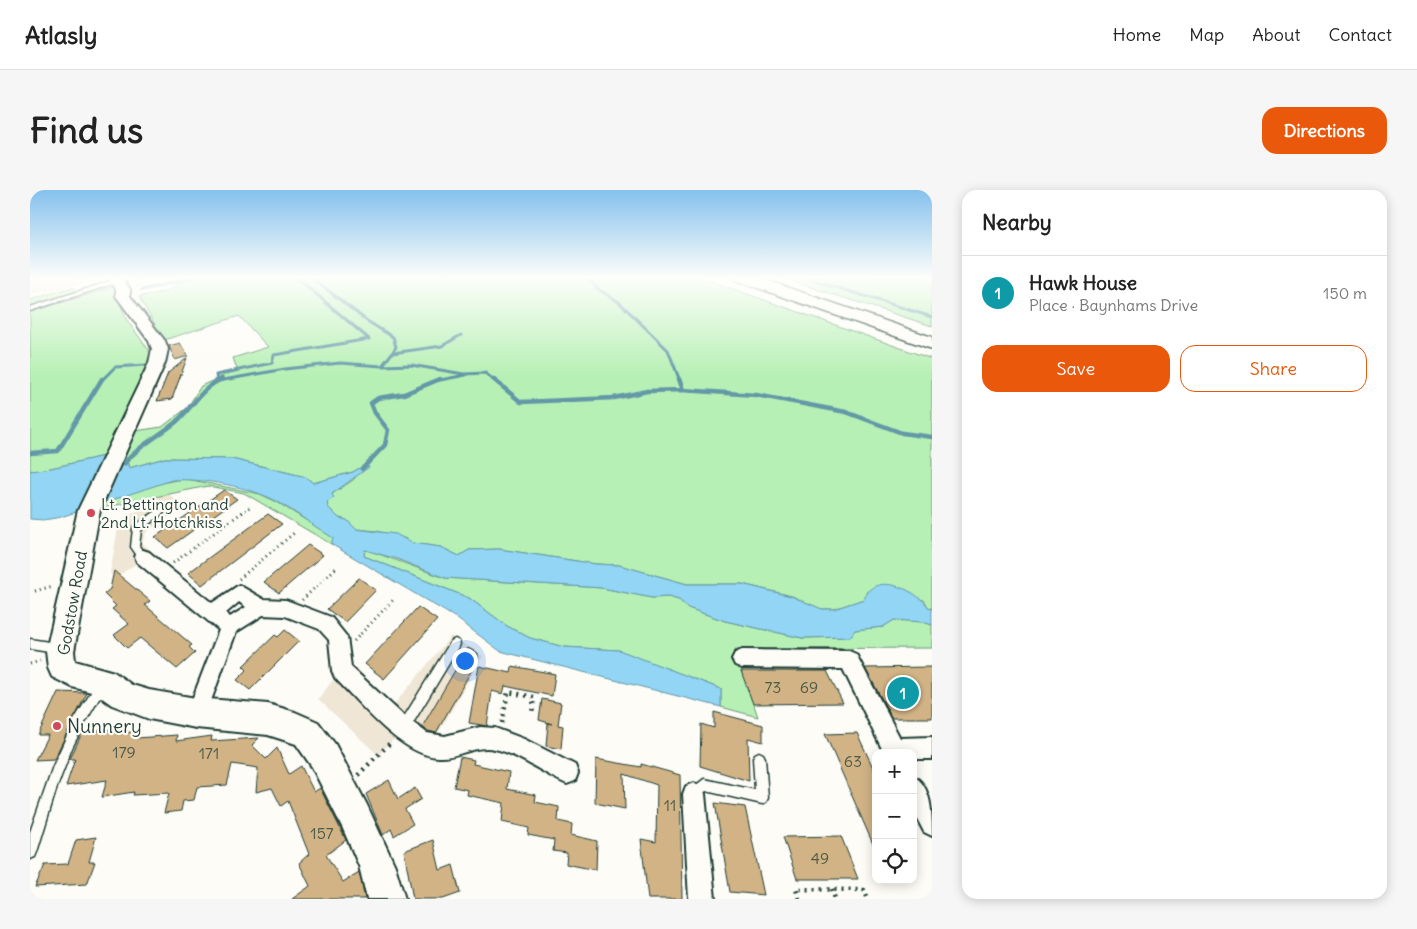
<!DOCTYPE html>
<meta charset="utf-8">
<style>
:root{--surface:#fff;--page:#f6f6f6;--text:#222;--muted:#767676;--line:#e0e0e0;--accent:#ea580c}
body{margin:0;font-family:Delius,sans-serif;background:var(--page);color:var(--text)}
.controls{position:absolute;right:15px;bottom:15px;display:grid;overflow:hidden;border-radius:10px;box-shadow:0 2px 12px #0003}
.controls button{width:45px;height:45px;display:grid;place-items:center;padding:0;border:0;border-bottom:1px solid var(--line);background:var(--surface);color:var(--text);font:25px sans-serif}
.you{position:absolute;left:434px;top:470px;width:18px;height:18px;margin:-12px;border:4px solid #fff;border-radius:50%;background:#1a73e8;box-shadow:0 0 0 8px #1a73e833}
.badge{display:grid;place-items:center;width:32px;height:32px;border-radius:50%;background:var(--accent);color:#fff;font-size:16px;font-weight:700}
.pin{position:absolute;translate:-50% -50%;border:2px solid #fff;box-shadow:0 1px 5px #0006}
.list{margin:0;padding:0;list-style:none}
h2{display:flex;justify-content:space-between;align-items:center;height:65px;margin:0;padding:0 20px;font-size:21px}
h2 small{font-size:16px;font-weight:400;color:var(--muted)}
.list li{display:grid;grid-template-columns:32px 1fr auto;gap:15px;align-items:center;box-sizing:border-box;height:75px;padding:0 20px;border-top:1px solid var(--line)}
.list b{display:block;font-size:19px;white-space:nowrap}
.list p{margin:0;font-size:16px;white-space:nowrap;color:var(--muted)}
.list em{font-size:16px;font-style:normal;color:var(--muted)}
.actions{display:flex;gap:10px;padding:15px 20px}
.actions a{flex:1;padding:11px 0;border:1px solid var(--accent);border-radius:15px;text-align:center;font-size:18px;color:var(--accent)}
.actions .main{background:var(--accent);color:#fff}
.icon{flex:none;width:28px;height:28px;fill:none;stroke:currentColor;stroke-width:2;stroke-linecap:round;stroke-linejoin:round}
.map{position:relative;flex:none;width:902px;height:709px;overflow:hidden;border-radius:15px}
header{display:flex;align-items:center;gap:30px;box-sizing:border-box;height:70px;padding:0 25px;background:var(--surface);border-bottom:1px solid var(--line)}
header strong{font-size:24px}
nav{display:flex;gap:28px;margin-inline-start:auto;font-size:18px}
.intro{display:flex;align-items:center;justify-content:space-between;box-sizing:border-box;height:120px;padding:0 30px}
h1{margin:0;font-size:35px}
.button{padding:12px 22px;border-radius:15px;background:var(--accent);color:#fff;font-size:18px;font-weight:700}
main{display:flex;gap:30px;padding:0 30px}
aside{flex:1;background:var(--surface);border-radius:15px;box-shadow:0 2px 12px #0003}
.map>svg:first-child{display:block}
</style>
<header>
<strong>Atlasly</strong>
<nav><a>Home</a><a>Map</a><a>About</a><a>Contact</a></nav>
</header>
<div class="intro"><h1>Find us</h1><a class="button">Directions</a></div>
<main>
<div class="map">
<svg width="902" height="709" viewBox="0 0 902 709">
<rect width="100%" height="100%" fill="#fdfcf7"/>
<filter id="ink" filterUnits="userSpaceOnUse"><feTurbulence type="fractalNoise" baseFrequency=".02" numOctaves="2"/><feDisplacementMap in="SourceGraphic" scale="10" xChannelSelector="R" yChannelSelector="G"/><feConvolveMatrix kernelMatrix="1 2 1 2 8 2 1 2 1" color-interpolation-filters="sRGB"/></filter>
<g filter="url(#ink)">
<path fill="#f0e6d5" d="M7,87H74L76,89L0,105V91Z
M136,302L154,316L116,342L112,353L123,362L85,388L80,383L89,332Z
M421,446L453,466L404,550L362,517Z
M303,490L366,547L348,565L288,509Z"/>
<path fill="#b6f0b4" stroke="#6a9674" d="M160,87H669L902,169V419L899,418L894,410L837,401L834,409L804,419H791L762,406L712,394H657L589,375L566,374L469,359L439,360L429,366L411,357L382,353L377,349L347,341L326,339L317,330L309,328L297,317V312L302,304L323,290L336,274L323,282L283,293L276,287L202,269L135,268L99,278L95,265L105,241L132,237L157,218L171,196L207,179L203,168L238,157L209,126L134,150L109,107L137,101Z
M749,87H902V136Z
M43,97L48,102L0,117V110Z
M84,97L96,129L121,163L78,265L21,278L0,281V122Z
M157,289L230,304L247,312L304,348L301,354L214,303L178,296L67,319L68,314C94,305 131,290 157,289Z
M335,359L415,388L572,398L622,408L638,407L649,410L658,418L695,431L772,448L820,447L824,440L853,437L864,430L893,432L902,435V458L705,459L728,527L691,517V499L588,460L534,457L500,448L477,436L439,408L334,366Z"/>
<path fill="#92d5f4" stroke="#6498a7" d="M78,265H95L99,278L135,268L202,269L276,287L283,293L323,282L336,274L339,277L302,304L304,308L297,312L298,317L309,328L317,330L326,339L366,344L382,353L411,357L429,366L439,360L469,359L566,374L589,375L657,394H712L761,406L792,419H804L834,409C843,380 888,400 899,418L902,419V435L893,432L864,430L853,437L825,440L820,447L772,448L695,431L658,418L649,410L638,407L622,408L572,398L415,388L367,369L335,360L334,366L439,408L477,436L500,448L534,457L589,460L691,499V517L470,461L426,428L306,357L301,354L303,348C285,337 267,323 248,312C221,297 173,288 142,290L31,327L14,330L0,329V281L21,278Z"/>
<g fill="none" stroke-linecap="round" stroke-linejoin="round">
<path stroke="#6498a7" stroke-width="3" d="M266,87L339,149
M281,87L337,131L363,147L366,157L362,163
M556,87L568,99L589,112L638,160L650,191
M773,87L902,127
M112,100L165,87
M352,176L362,163L412,156L431,145
M71,191L85,177L116,175
M187,191L186,185L242,173L244,165L339,149
M188,191L255,179L310,173L352,176L381,175L434,184L455,183L465,191
M405,191L436,185"/>
<path stroke="#6498a7" stroke-width="4.5" d="M463,189L491,212L584,208L617,201L653,200L649,189
M653,200L726,205L816,222L872,243L902,247
M0,263L28,261L72,189
M94,274C108,256 129,246 146,232C162,218 172,197 192,189
M332,279L355,255L358,240L345,223L341,213L348,208L374,204L410,189"/>
</g>
<path fill="#d1b385" stroke="#1f3d34" d="M150,153L158,166L145,170L139,156Z
M157,168L142,209L127,211L138,183Z
M194,300L207,309L138,358L125,347Z
M238,324L252,334L172,395L158,383Z
M278,355L293,365L249,403L234,392Z
M84,381L120,411L115,415L162,455L159,457L165,463L147,479L110,448L97,458L84,445L99,434L82,419L86,416L74,404L80,399Z
M329,388L346,400L315,432L297,419Z
M388,417L407,430L354,489L335,474Z
M255,440L269,451L220,500L207,490L217,480L213,476L245,445L248,447Z
M438,458L448,463V469L406,543L398,541L392,537Z
M449,476L481,483L482,476L525,484L522,506L475,496L473,504L462,501L457,536L439,533Z
M902,477V528H862L835,478Z
M711,481H797L813,513L723,514Z
M28,502L57,503L24,569L5,570L18,545H8Z
M512,509L531,513L528,535L533,536L531,559L516,556L518,533L522,534L509,530Z
M684,522L733,535V552L718,548L719,591L670,576L671,534L684,538Z
M88,538L86,544L109,541L107,548L147,545L146,551L182,546L181,551L229,548L222,555L236,569L247,558L259,584L271,576L284,602L290,598L316,650L296,665L313,692L329,682L335,709H262L280,696L269,673L279,664L258,611L251,616L242,598L226,602L228,578L202,574L197,595L167,597L164,610L153,611L151,621L134,623L139,603L103,605L104,602L72,607L77,590L36,596L45,569H40L52,543Z
M827,543L846,584V661L795,544Z
M430,567L444,570L443,574L479,582L477,599L506,605L505,612L529,617L528,631L542,634L541,645L567,651L566,680L536,674L537,663L523,661L524,650L498,645L499,638L472,632L474,613L437,605L438,600L424,597Z
M566,569L611,577V574L650,585L652,709H618L611,649L626,652L627,595L594,584L595,619L565,613Z
M359,590L368,609L385,598L391,609L375,619L383,634L364,646L361,639L353,645L336,604Z
M685,613L715,617L734,705L700,702Z
M811,646L828,689H767L753,647Z
M66,647L59,672H65L57,694L5,697L15,675L38,674L46,650Z
M403,650L410,680L423,675L430,703L413,709H383L374,661Z"/>
<g fill="none" stroke-linecap="round" stroke-linejoin="round">
<g stroke="#1f3d34" stroke-width="3">
<path id="lane" d="M87,89L89,90V92L0,121V117Z
M132,317L136,320L135,322L111,340L109,356L117,367L116,370H110L101,357L103,338L104,336Z
M0,449L19,452L27,450L31,452L32,455L31,458L19,462L0,459Z
M425,449L429,451L430,454L429,457L377,543L373,545L369,543L367,539L369,535L421,451Z
M72,490L76,491L77,495L52,538L42,558L27,597L7,662L5,667L0,669V642L23,576L44,530L68,491Z
M729,562L733,564L735,568L738,608L736,612L732,614L676,601L665,609L661,607L659,603L661,599L674,589L725,600L723,568L725,564Z"/>
</g>
<g stroke="#1f3d34" stroke-width="4">
<path id="street" d="M113,360L119,362L182,413L209,395L233,409L256,410L301,427L317,447L321,477L374,526L397,543L415,546L450,537L465,538L494,549L545,575L548,583L545,591L537,594C513,584 491,565 465,559C445,554 429,568 409,567C372,566 330,513 305,488L302,481L299,450L289,439L255,426L233,425L206,442L174,530L167,533L160,530L157,523L189,440L107,372L105,367L107,362ZM209,412L216,417L200,427L196,423Z
M712,460L819,461L826,464L870,548L902,547V569H883V563H854L813,479L712,478L705,475L702,469L705,463Z
M883,586C902,595 902,625 902,646L894,642L883,621Z
M664,593L672,596L675,604L685,709H659L653,604L656,596Z"/>
</g>
<g stroke="#1f3d34" stroke-width="4">
<path id="secondary" d="M77,87H91L100,99V106L135,151L138,159L135,173L70,320L44,461L45,471L84,482L102,495L119,500L166,508L238,514L265,522L288,532L305,554L337,615L365,676L375,709H337L329,676L313,639L282,577L266,554L238,545L166,538L119,529L82,515L65,503L42,497L22,487L18,478L16,461L48,320L119,173L122,159L119,151L86,106V99Z"/>
</g>
<g stroke="#1f3d34" stroke-width="3">
<path id="highway" d="M703,87H727L902,147V159L705,90Z"/>
</g>
<path stroke="#1f3d34" stroke-width="2" stroke-dasharray="0.5 2.5" stroke-linecap="butt" d="M0,94L13,87
M107,94L105,91L118,87
M106,97L143,87"/>
<path stroke="#1f3d34" stroke-width="2.5" stroke-dasharray="1 3" stroke-linecap="butt" d="M212,323L220,317"/>
<path stroke="#1f3d34" stroke-width="3" stroke-dasharray="1 4" stroke-linecap="butt" d="M143,373L214,321
M209,389L264,343
M5,401L23,396
M272,410L308,376
M324,451L363,410
M0,474L10,471"/>
<path stroke="#1f3d34" stroke-width="4.5" stroke-dasharray="2 5" stroke-linecap="butt" d="M472,533L478,502L504,507L502,524
M328,585L361,552
M802,699L805,709
M769,709L766,699L834,700L838,709"/>
<use href="#lane" fill="#fdfcf7" fill-rule="evenodd"/>
<use href="#street" fill="#fdfcf7" fill-rule="evenodd"/>
<use href="#secondary" fill="#fdfcf7" fill-rule="evenodd"/>
<use href="#highway" fill="#fdfcf7" fill-rule="evenodd"/>
</g>
</g>
<linearGradient id="sky" x2="0" y2="1"><stop stop-color="#85c1ed"/><stop offset="0.47" stop-color="#fefefb"/><stop offset="1" stop-color="#fefefb" stop-opacity="0"/></linearGradient>
<rect width="902" height="186" fill="url(#sky)"/>
<g fill="#d1495b" stroke="#fdfcf7" stroke-width="2">
<circle cx="61" cy="323" r="5"/>
<circle cx="27" cy="536" r="5"/>
</g>
<g text-anchor="middle" dominant-baseline="central" stroke-width="4.5" stroke-linejoin="round" paint-order="stroke">
<g font-size="16" fill="#1f3d34" stroke="#fdfcf7" text-anchor="start">
<text x="71" y="314">Lt. Bettington and<tspan x="71" dy="18">2nd Lt. Hotchkiss</tspan></text>
</g>
<g font-size="16" fill="#1f3d34" stroke="#fdfcf7">
<text transform="translate(42 413) rotate(-80)">Godstow Road</text>
</g>
<g font-size="16" fill="#4c5a48">
<text x="743" y="497">73</text>
<text x="779" y="497">69</text>
<text x="94" y="562">179</text>
<text x="179" y="563">171</text>
<text x="823" y="571">63</text>
<text x="640" y="615">11</text>
<text x="292" y="643">157</text>
<text x="790" y="668">49</text>
</g>
<g font-size="19" fill="#1f3d34" stroke="#fdfcf7" text-anchor="start">
<text x="37" y="536">Nunnery</text>
</g>
</g>
</svg>
<div class="controls">
<button>+</button>
<button>−</button>
<button><svg class="icon" aria-label="locate" viewBox="0 0 24 24"><circle cx="12" cy="12" r="6"/><path d="M12 2v4M12 18v4M2 12h4M18 12h4"/></svg></button>
</div>
<div class="you"></div>
<div class="pin badge" style="left:873px;top:503px;background:#0f9aa8">1</div>
</div>
<aside>
<h2>Nearby<small></small></h2>
<ul class="list">
<li><span class="badge" style="background:#0f9aa8">1</span><div><b>Hawk House</b><p>Place · Baynhams Drive</p></div><em>150 m</em></li>
</ul>
<div class="actions"><a class="main">Save</a><a>Share</a></div>
</aside>
</main>
